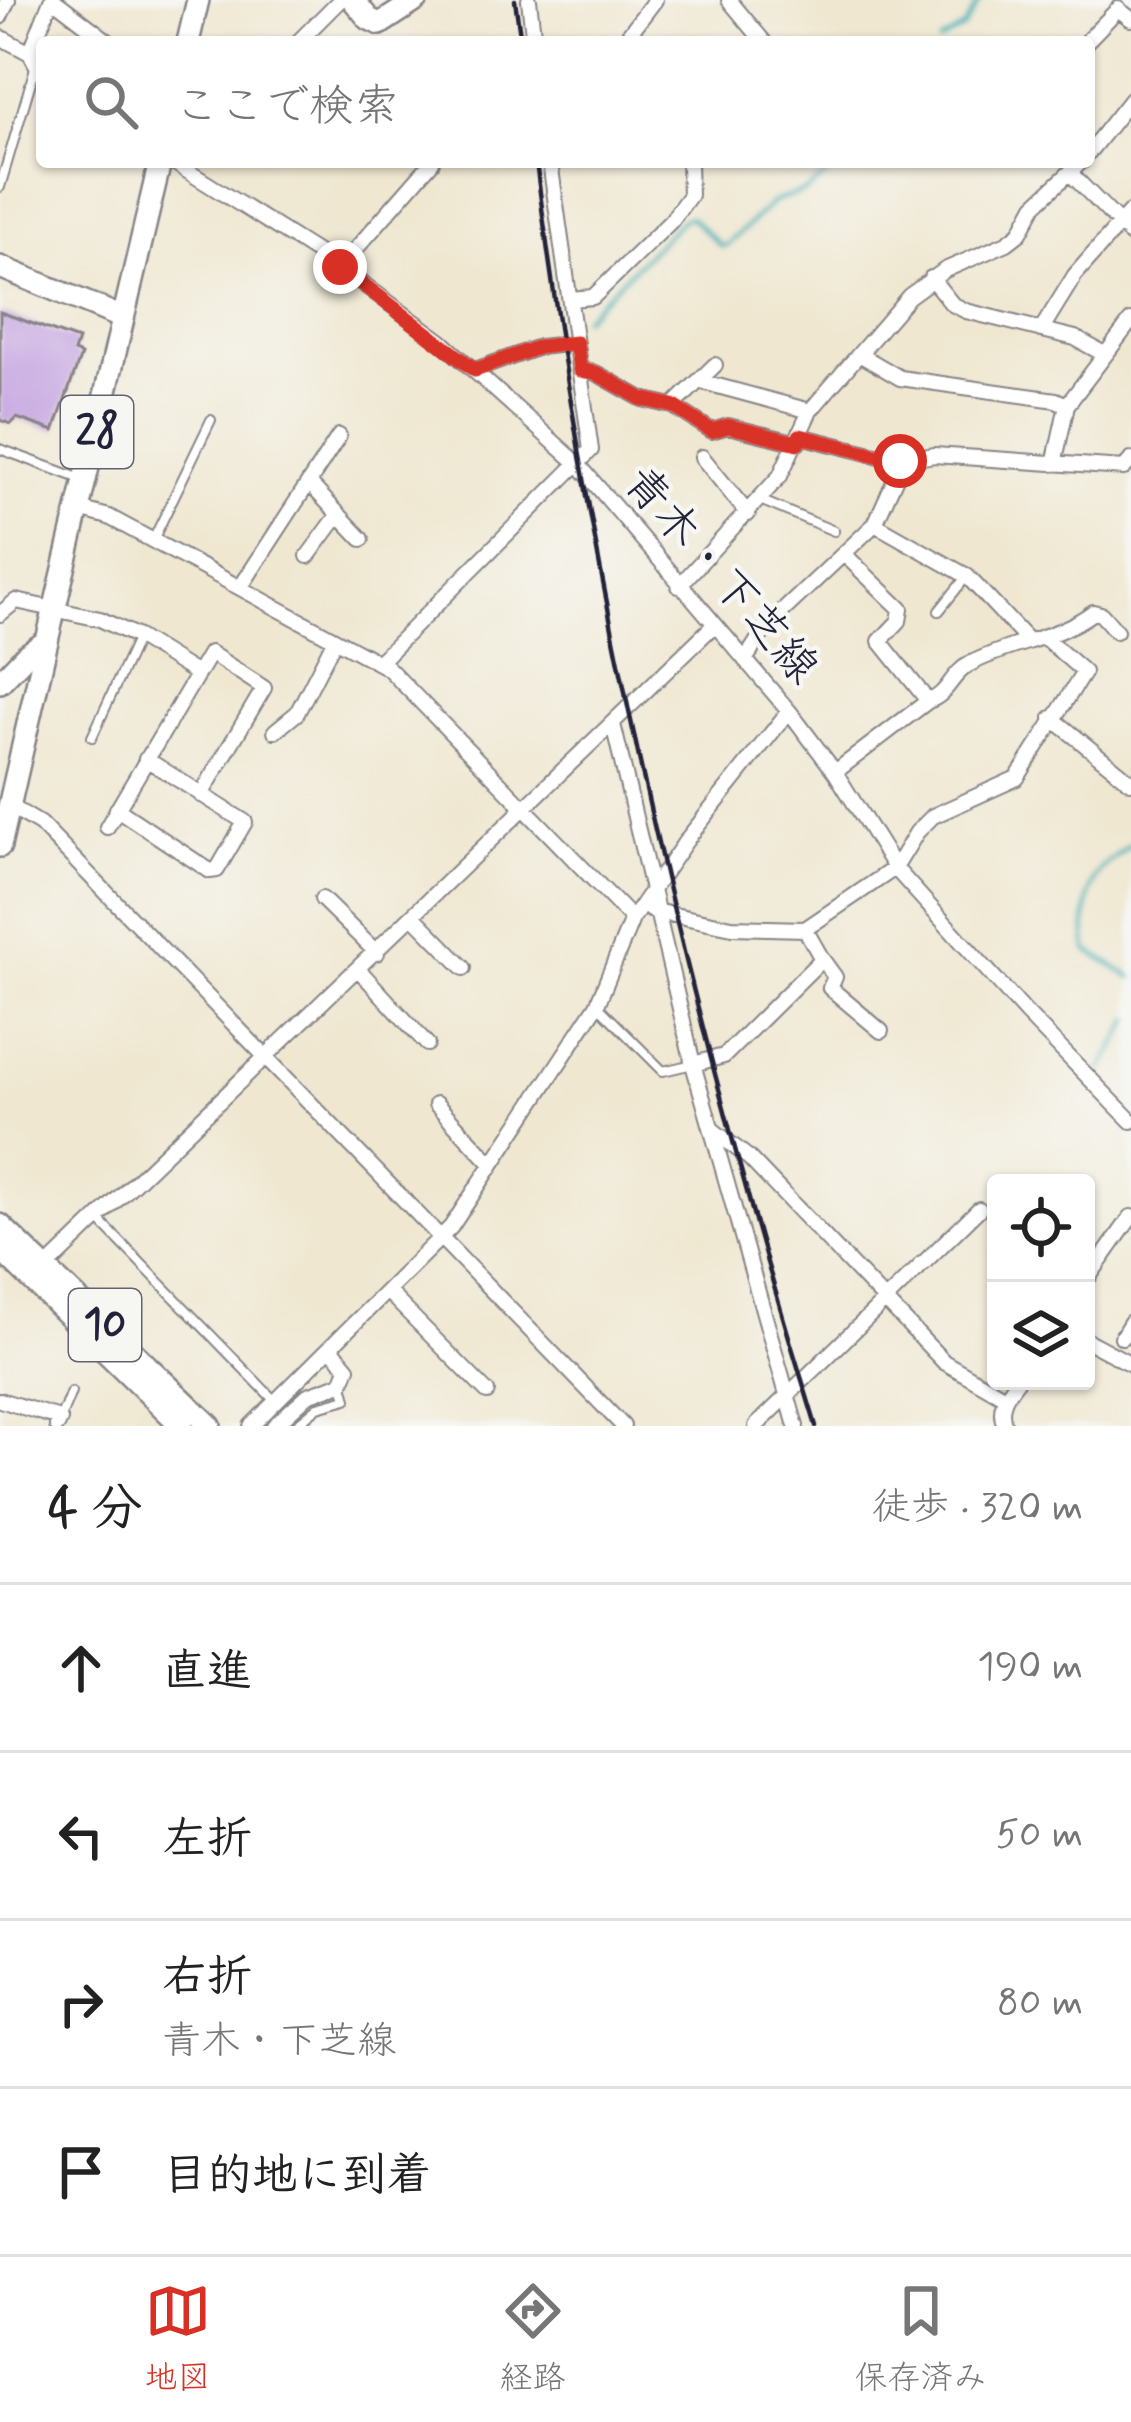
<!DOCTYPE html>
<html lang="ja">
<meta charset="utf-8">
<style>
:root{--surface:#fff;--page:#f2f2f2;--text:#222;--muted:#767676;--line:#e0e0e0;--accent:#d93025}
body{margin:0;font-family:Mynerve,"Klee One",sans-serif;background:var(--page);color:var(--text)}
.controls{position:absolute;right:36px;bottom:36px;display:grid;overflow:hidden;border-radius:12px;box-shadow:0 3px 9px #0004}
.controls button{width:108px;height:108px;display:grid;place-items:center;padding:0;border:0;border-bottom:3px solid var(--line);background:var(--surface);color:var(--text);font:60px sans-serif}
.stop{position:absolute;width:36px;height:36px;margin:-27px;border:9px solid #d93025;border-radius:50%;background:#fff}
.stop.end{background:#d93025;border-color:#fff;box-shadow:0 3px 12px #0008}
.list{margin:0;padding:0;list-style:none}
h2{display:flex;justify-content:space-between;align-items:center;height:156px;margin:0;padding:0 48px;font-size:51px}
h2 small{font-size:39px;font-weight:400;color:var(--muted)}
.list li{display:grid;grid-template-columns:78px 1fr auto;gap:36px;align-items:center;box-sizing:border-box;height:168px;padding:0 48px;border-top:3px solid var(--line)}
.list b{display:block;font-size:45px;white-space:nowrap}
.list p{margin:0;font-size:39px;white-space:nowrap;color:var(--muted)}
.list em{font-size:39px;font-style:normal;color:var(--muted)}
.icon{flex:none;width:66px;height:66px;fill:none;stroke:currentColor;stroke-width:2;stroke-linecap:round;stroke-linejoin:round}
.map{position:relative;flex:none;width:1131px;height:1426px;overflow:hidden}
.search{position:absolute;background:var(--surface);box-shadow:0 3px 9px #0004;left:36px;right:36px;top:36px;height:132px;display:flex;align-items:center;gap:30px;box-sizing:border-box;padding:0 42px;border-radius:12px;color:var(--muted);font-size:45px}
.sheet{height:828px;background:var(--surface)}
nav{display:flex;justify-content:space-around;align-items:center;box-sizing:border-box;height:168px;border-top:3px solid var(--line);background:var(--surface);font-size:33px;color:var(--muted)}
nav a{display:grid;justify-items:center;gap:6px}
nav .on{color:var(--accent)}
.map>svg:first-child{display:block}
</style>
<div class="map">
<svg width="1131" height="1426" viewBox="0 0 1131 1426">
<rect width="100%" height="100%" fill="#f6f6f2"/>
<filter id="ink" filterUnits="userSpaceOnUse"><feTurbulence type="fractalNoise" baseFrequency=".00833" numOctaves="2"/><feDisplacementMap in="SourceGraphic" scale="24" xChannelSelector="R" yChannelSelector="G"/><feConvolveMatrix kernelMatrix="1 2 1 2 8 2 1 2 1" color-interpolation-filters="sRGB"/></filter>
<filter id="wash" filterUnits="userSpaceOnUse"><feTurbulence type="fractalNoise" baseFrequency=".004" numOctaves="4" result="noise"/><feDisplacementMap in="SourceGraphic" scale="48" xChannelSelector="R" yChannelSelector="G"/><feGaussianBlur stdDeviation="2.7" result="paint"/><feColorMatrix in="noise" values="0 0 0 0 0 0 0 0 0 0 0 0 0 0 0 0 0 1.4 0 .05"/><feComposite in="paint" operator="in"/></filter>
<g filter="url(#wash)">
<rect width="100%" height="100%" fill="#efe7d0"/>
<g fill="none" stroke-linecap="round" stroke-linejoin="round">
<path stroke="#3eafb6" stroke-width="4.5" d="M940,42L964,28L980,0
M583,318L684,218L690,217L721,246L727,245L773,202L806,191L844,162
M1131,843C1122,853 1108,860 1100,871C1085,889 1084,927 1087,950L1131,977
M1098,1077L1131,1019"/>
</g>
<g id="blocks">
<path fill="#bd98de" d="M0,312L78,340L74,352L81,355L54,431L17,418L11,424L0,420Z"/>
</g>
</g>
<g filter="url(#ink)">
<use href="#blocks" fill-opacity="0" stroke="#888486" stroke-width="3"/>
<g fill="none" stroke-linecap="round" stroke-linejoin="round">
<g stroke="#888486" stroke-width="12">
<path id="lane" d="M0,187L35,68
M0,449L84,480
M760,500L834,531
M153,540L211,420
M939,611L966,577
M92,737L138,637
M598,1006L663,1071L693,1064
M99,1220L275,1401
M60,1419L71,1392
M295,1426L318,1407L347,1399L343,1385"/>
</g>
<g stroke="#888486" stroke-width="18">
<path id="street" d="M54,0L109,42
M529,0L534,42
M729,0L764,42
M0,17L8,0
M0,37L30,53L42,75
M298,42L340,0
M623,42L655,0
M1086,42L1118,9L1131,19
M30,53L51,0
M1089,152L1131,99
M173,162L340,267L441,341L578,464L789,711L835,772L895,868L1026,1013L1131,1121
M1071,174L1131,235
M340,267L432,162
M931,278L952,304L966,311L1075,338L1104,354
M570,299L593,297L671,221L690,195L689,162
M1041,330L1075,275L1131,211
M859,354L900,378L1056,400L1067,405
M475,370L539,347L576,343
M580,370L596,373L642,399L673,406L712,431L728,426L798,443
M699,381L810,411
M673,406L715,365
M800,436L900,461L934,455L1124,468L1131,460
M702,457L748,514
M1054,464L1067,405L1131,321
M309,483L362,539
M79,509L109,517L388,668L632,919
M875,524L967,576L1028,641
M844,554L901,609L899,621L880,641L928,701
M308,556L339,514
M679,586L780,476L810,411L909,296L945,270L1007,243L1020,233L1035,205L1081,162
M240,588L339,436
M0,614L16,601L100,619L138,637L197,674
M745,660L767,626L875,524L900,468V461
M379,662L591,450L550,162
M1052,718L1131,782
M613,724L693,1064L796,1426
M275,731L297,713L334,641
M835,772L928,701C948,696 951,673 970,664C1010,642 1056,640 1093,612L1101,614L1116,631
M10,806L40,824L623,1426
M117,809L210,871L217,870L245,822L146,759
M107,827L210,653L264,688L201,795
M322,899L377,953
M650,910L732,927L805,929L895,868L917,832L933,816L1017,778L1084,672L1045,638
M414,917L464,968
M822,959L835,977L830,988L881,1031
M359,970L427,1044
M693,1064L724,1056L822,959L805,929
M436,1104L492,1164
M713,1130L749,1158L944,1362L1005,1397
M46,1268L713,626
M1086,1281L1131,1217
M388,1292L487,1392
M1122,1337L1131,1322
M1086,1340L1131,1364
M0,1400L52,1416L60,1420L57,1426
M251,1426L451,1227L597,1005L632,919L688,838L789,711
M274,1426L308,1395L342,1383L348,1368L332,1349
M756,1426L979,1209
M1005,1426C997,1408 1006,1395 1017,1381"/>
</g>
<g stroke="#888486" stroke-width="26">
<path id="secondary" d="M353,0L369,19L380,24L417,0
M0,267L123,318
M0,846L47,641"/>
</g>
<g stroke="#888486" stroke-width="26">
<path id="primary" d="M188,42L198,0
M0,682L26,655L47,641L160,162
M0,1225L210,1426
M0,1249L182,1426"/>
</g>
<use href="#lane" stroke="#fff" stroke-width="8"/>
<use href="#street" stroke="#fff" stroke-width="14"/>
<use href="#secondary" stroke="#fff" stroke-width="21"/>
<use href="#primary" stroke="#fff" stroke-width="21"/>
<path stroke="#22223b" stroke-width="4.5" d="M515,0L521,42
M536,162C590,590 688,1014 816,1426"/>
</g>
</g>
<g fill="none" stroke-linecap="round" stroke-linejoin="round" filter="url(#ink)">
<path stroke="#d93025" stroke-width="15" d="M340,267L475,370L539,347L576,343L580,370L596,373L642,399L673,406L712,431L728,426L798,443L800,436L900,461"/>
</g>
<g text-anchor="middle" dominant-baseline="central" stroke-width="9" stroke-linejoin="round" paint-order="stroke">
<g fill="#f6f6f2" stroke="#626272" stroke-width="3">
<rect x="61" y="396" width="72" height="72" rx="9"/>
<rect x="69" y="1289" width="72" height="72" rx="9"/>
</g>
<g font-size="42" font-weight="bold" fill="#22223b">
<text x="97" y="432">28</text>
<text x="105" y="1325">10</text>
</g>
<g font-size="45" fill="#22223b" stroke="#f6f6f2">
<text transform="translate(720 576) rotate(49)">青木・下芝線</text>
</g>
</g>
</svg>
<div class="controls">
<button><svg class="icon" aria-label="locate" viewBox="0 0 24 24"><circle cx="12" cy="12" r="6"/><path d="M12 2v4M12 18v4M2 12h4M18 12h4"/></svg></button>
<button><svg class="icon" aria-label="layers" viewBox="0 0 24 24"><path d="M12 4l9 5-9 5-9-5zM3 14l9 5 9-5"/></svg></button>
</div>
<div class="stop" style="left:900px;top:461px"></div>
<div class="stop end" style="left:340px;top:267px"></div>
<div class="search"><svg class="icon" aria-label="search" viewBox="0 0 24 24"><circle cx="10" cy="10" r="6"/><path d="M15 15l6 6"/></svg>ここで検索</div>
</div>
<section class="sheet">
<h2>4 分<small>徒歩 · 320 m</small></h2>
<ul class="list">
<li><svg class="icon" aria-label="ahead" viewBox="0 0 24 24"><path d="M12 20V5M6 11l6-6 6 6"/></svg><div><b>直進</b></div><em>190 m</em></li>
<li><svg class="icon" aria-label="left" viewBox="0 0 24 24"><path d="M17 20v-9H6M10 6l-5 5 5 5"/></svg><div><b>左折</b></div><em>50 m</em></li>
<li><svg class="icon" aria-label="right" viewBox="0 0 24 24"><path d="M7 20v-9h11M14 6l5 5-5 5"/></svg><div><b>右折</b><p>青木・下芝線</p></div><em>80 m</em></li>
<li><svg class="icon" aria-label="arrive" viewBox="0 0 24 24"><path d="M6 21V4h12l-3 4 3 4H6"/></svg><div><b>目的地に到着</b></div></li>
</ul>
</section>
<nav>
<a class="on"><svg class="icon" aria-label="map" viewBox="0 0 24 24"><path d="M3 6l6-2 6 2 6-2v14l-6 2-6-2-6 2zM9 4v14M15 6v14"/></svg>地図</a>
<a><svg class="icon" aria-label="directions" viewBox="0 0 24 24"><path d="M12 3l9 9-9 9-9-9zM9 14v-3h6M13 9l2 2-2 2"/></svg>経路</a>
<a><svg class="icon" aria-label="saved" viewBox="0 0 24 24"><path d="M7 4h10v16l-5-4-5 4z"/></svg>保存済み</a>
</nav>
